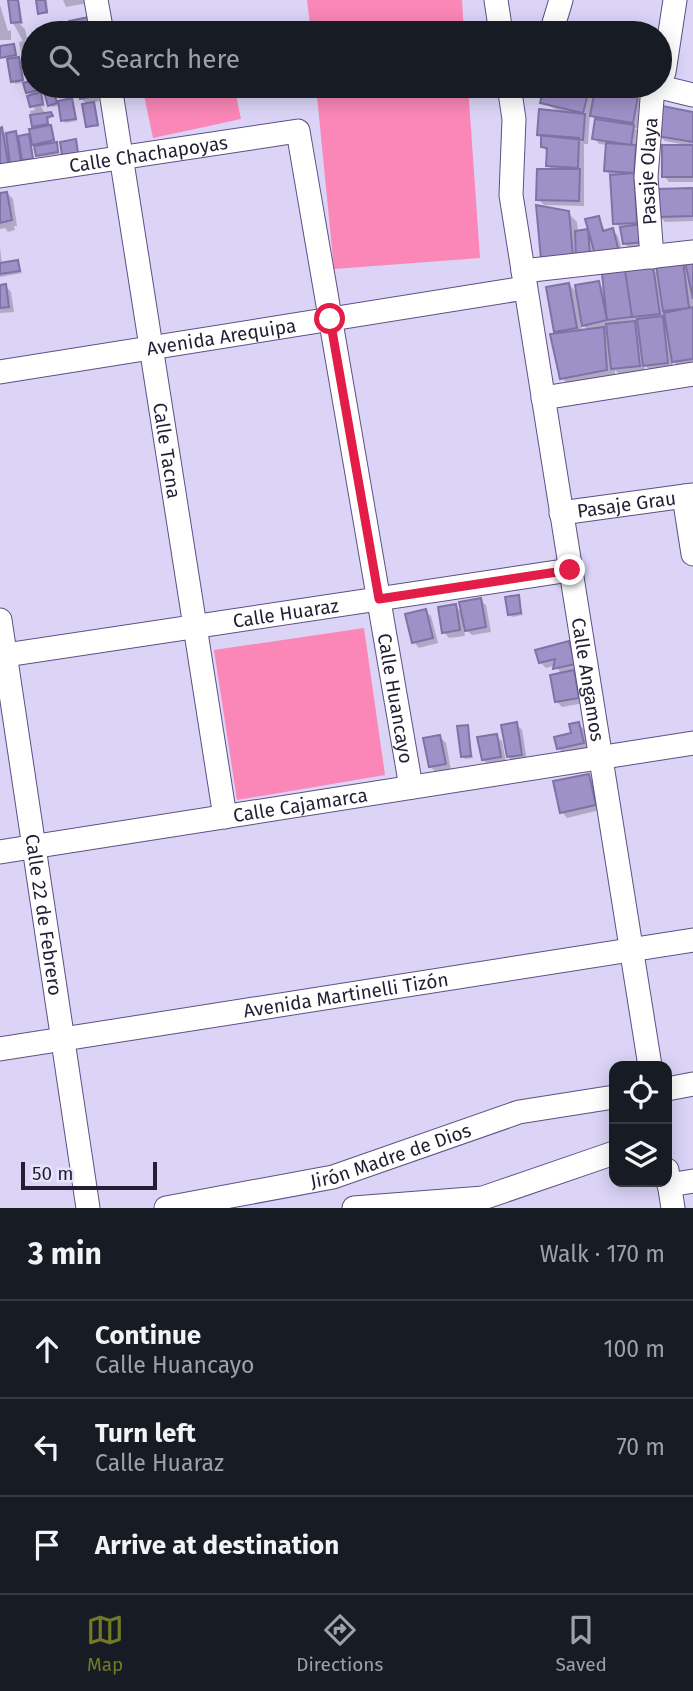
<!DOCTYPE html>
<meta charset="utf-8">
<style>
:root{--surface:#171b24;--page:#242831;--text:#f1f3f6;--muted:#9ea1a6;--line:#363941;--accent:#727a25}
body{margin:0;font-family:"Fira Sans",sans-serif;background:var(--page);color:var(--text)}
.controls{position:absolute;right:21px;bottom:21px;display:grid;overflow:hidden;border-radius:14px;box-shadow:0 4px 18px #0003}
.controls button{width:63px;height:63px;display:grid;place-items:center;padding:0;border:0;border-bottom:2px solid var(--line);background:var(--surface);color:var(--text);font:35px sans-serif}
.scale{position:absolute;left:21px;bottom:18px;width:136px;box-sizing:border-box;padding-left:7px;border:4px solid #231e33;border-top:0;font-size:19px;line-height:24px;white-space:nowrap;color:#231e33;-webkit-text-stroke:5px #e7e3fb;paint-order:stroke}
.stop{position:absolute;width:21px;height:21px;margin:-16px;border:5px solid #e11d48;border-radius:50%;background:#fff}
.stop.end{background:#e11d48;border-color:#fff;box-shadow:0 2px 7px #0008}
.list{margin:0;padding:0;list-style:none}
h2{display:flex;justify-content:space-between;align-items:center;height:91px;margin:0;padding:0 28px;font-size:30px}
h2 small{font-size:23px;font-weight:400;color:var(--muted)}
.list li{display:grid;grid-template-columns:46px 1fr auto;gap:21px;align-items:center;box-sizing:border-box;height:98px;padding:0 28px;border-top:2px solid var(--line)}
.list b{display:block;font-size:26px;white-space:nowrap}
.list p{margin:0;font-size:23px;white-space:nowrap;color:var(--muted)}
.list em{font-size:23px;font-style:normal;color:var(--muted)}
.icon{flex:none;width:38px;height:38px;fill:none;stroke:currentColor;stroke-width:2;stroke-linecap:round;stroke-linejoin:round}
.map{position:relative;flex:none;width:693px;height:1208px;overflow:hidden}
.search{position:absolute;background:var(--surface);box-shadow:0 4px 18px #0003;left:21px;right:21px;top:21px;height:77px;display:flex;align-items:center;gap:18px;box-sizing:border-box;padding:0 24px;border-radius:38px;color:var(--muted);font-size:26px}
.sheet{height:385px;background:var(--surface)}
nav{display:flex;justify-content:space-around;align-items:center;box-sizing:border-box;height:98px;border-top:2px solid var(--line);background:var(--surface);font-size:19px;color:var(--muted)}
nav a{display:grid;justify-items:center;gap:4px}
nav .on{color:var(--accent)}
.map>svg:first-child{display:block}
</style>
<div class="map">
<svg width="693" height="1208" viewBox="0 0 693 1208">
<rect width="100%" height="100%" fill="#dbd4f7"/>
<path fill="#fa87b7" d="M307,0H462L464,33H311Z
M142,86H234L241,119L153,138Z
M316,86H468L480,258L334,269Z
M364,628L385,775L237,800L214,650Z"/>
<path fill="#0003" fill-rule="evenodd" d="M10,0H19L23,24H20L25,29L27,39L25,40L30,52H21L19,42L23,41L13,23Z
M37,0H47L48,14L39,13Z
M63,0H88V3L66,7Z
M0,5L8,31L11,30V40H0Z
M71,22L97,28L94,33H75Z
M14,47L24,82L15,84L9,58L2,57Z
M33,82V86H53L57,102L71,100L77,121L65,123L60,105L52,107L46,91L38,93L45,106L41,107L46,114L53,116L48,120L60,154L39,157L38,147L31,141L34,161L26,162L21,156L22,164L2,176L0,129L6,134L15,133L18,138L28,136L34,142L30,111L35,110L26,84Z
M78,86H95L99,101L92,103L99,127L87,126V105L81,98Z
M546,86H586L596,93L637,97L643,103L639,128H635L639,132L636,148L641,152L649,247L630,249L624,243L622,228L614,223L612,177L606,171L607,145L599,144L594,138L596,120L590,113L588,144H584V206L544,205L538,199L553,171L548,165L549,153L542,147L543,139L539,134L557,110L542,102Z
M693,113V182H669L664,176L686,145L665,141L659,136Z
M693,190V221L665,222L659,216Z
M7,193L13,199L17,226H14L15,230L8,232L5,228L0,229V195Z
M568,213L577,222L578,232L590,231L598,218L606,232L612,230L618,236L624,258L552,267Z
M0,247L2,265L18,262L22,273L0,277Z
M693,262V368L682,370L672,360L673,368L650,370L644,365L645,371L619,374L615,370V378L571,387L562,378L559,334L556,331L569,284L578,294L598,283L605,290L652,268L660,276L682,263L689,270ZM580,323L585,327L588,331H582Z
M6,286L11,292L14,312L0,313V287Z
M518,597L523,615L512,617L509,614Z
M480,600L486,605L491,632L472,635L463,627L465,636L449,638L444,632L455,606L464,614Z
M425,611L431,616L438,643L419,648L414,642Z
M569,643L575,649L580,669L573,671L579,678L584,703L562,707L556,701L561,674L556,665L546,668L540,662Z
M516,724L522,730L527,760L514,762L508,756Z
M578,724L584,729L588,748L564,754L558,748L573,735Z
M467,727L473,758L465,759L462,756Z
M496,736L502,741L506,762L489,765L483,760Z
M440,737L446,743L451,770L436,772L430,767Z
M588,776L594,781L600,810L567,818L562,812Z"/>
<path fill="#9e91c8" stroke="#7f72a7" stroke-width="2" d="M8,0H18L21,22L11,23Z
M36,0H45L47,12L38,14Z
M94,16L96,26L71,32L69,21Z
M14,44L16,55L0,58V46Z
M19,57L23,80L11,82L7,59Z
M33,80V86L52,87L26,93L23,83Z
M76,86H92L94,96L80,99Z
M544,86H590L583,113L540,103Z
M53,89L57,103L48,106L44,92Z
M595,89L638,96L633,123L590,116Z
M41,92L43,104L30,107L27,96Z
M72,98L76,119L61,121L58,101Z
M94,102L98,125L86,127L82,104Z
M662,106L693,112V142L657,136Z
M539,109L585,114L583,140L537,135Z
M51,112L53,116L47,117L48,124L32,127L30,115Z
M595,119L634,125L631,145L592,139Z
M51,125L54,140L32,145L29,129Z
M2,127L9,168L0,170V128Z
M16,131L21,162L10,164L6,133Z
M29,134L33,159L22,160L18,136Z
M541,135L579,138L578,168L546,166L547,148L541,147Z
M76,139L78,153L62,155L60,142Z
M57,142L58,152L36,156L34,146Z
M606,143L636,145L634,173L604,171Z
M662,145H693V177H662Z
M537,169H580L579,201L536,200Z
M634,173L637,223L613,224L610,175Z
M693,188V216L658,217L657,189Z
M7,192L12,220L0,223V193Z
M536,205L569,211L573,256L541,259Z
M599,216L603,231L613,228L619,252L596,258L585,219Z
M642,224L644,242L623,244L620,227Z
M588,229L590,256L576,258L575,231Z
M18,260L20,271L0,274V263Z
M683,261L689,308L663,311L656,265Z
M693,261V299L685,262Z
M653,266L660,314L632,317L625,270Z
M625,270L632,317L607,320L602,274Z
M599,281L607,320L582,326L575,285Z
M569,283L577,328L554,332L546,287Z
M6,284L9,307L0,308V285Z
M693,307V359L672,362L664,313Z
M663,316L668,363L643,366L637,319Z
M635,321L640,366L611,369L606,324Z
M604,327L607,370L560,379L550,334Z
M519,595L521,613L508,615L505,597Z
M481,598L486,627L465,631L459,602Z
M456,604L460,630L442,633L438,607Z
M426,609L433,638L412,643L405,614Z
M569,641L575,664L553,669L555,659L539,663L535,650Z
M574,670L579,698L555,702L550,675Z
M517,722L522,755L507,757L501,725Z
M579,722L584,743L557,749L554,737L571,733L569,724Z
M468,725L471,756L461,757L457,726Z
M497,734L501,757L482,760L477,737Z
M440,735L446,764L429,767L423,738Z
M589,774L596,805L560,813L553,781Z"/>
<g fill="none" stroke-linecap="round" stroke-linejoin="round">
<g stroke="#5d5083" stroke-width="25">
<g id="minor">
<path d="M96,0L102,33"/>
<path d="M496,0L501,33"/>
<path d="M551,33L561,0"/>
<path d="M664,72L675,0"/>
<path id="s1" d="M110,86L225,817"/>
<path id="s2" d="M509,86L514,119L511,195L650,1066"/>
<path d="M656,86L693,95"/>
<path id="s3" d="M0,176L298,131L411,787"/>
<path id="s4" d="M652,257L646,177L653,86"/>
<path d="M523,271L693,252"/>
<path id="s5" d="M0,372L525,288"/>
<path d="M543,398L693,374"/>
<path d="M684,496L693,554"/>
<path id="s6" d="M561,513L693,495"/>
<path id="s7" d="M0,620L88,1208"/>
<path id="s8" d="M0,656L570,570"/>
<path id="s9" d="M0,852L693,743"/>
<path id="s10" d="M0,1049L693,940"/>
<path d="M667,1089L693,1084"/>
<path d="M667,1170L673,1208"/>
<path d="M669,1185L693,1181"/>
<path id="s11" d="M166,1208L333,1177L519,1112L614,1097"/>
<path d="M354,1208L483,1198L614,1153"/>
</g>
</g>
<use href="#minor" stroke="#fff" stroke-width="23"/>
</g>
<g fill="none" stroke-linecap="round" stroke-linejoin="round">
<path stroke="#e11d48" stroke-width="9" d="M330,319L379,599L570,570"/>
</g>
<g text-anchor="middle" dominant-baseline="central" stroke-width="5" stroke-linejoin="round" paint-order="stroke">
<g font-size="19" fill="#231e33" stroke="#e7e3fb">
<text stroke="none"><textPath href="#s3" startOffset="150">Calle Chachapoyas</textPath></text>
<text stroke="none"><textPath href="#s4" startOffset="86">Pasaje Olaya</textPath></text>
<text stroke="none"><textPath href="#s5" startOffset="224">Avenida Arequipa</textPath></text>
<text stroke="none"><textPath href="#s1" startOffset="369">Calle Tacna</textPath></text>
<text stroke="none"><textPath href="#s6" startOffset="66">Pasaje Grau</textPath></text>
<text stroke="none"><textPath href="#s8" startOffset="289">Calle Huaraz</textPath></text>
<text stroke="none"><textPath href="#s2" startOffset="600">Calle Angamos</textPath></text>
<text stroke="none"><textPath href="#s3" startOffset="877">Calle Huancayo</textPath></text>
<text stroke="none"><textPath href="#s9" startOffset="304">Calle Cajamarca</textPath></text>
<text stroke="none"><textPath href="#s7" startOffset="298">Calle 22 de Febrero</textPath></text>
<text stroke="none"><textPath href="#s10" startOffset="350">Avenida Martinelli Tizón</textPath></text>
<text stroke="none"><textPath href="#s11" startOffset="231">Jirón Madre de Dios</textPath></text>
</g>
</g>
</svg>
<div class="controls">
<button><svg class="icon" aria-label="locate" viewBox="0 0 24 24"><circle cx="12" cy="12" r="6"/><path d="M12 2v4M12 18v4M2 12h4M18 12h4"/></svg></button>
<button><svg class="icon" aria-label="layers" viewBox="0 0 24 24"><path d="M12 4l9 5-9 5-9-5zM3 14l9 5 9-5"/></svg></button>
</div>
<div class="scale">50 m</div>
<div class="stop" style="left:330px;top:319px"></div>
<div class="stop end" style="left:570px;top:570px"></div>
<div class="search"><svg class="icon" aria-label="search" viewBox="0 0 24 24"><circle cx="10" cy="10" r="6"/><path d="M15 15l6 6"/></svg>Search here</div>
</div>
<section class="sheet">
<h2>3 min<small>Walk · 170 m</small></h2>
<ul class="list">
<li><svg class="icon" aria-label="ahead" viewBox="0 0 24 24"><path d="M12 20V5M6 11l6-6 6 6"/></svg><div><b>Continue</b><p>Calle Huancayo</p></div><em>100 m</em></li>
<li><svg class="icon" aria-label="left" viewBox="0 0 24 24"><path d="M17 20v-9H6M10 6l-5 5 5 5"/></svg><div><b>Turn left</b><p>Calle Huaraz</p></div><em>70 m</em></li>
<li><svg class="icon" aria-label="arrive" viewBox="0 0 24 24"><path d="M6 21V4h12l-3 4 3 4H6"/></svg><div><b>Arrive at destination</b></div></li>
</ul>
</section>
<nav>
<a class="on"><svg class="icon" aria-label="map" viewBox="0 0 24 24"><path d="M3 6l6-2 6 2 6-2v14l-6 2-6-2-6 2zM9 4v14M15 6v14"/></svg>Map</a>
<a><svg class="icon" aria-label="directions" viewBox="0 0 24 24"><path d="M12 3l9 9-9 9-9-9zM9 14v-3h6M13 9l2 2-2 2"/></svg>Directions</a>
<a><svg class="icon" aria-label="saved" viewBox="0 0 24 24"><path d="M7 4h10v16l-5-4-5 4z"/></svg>Saved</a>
</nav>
